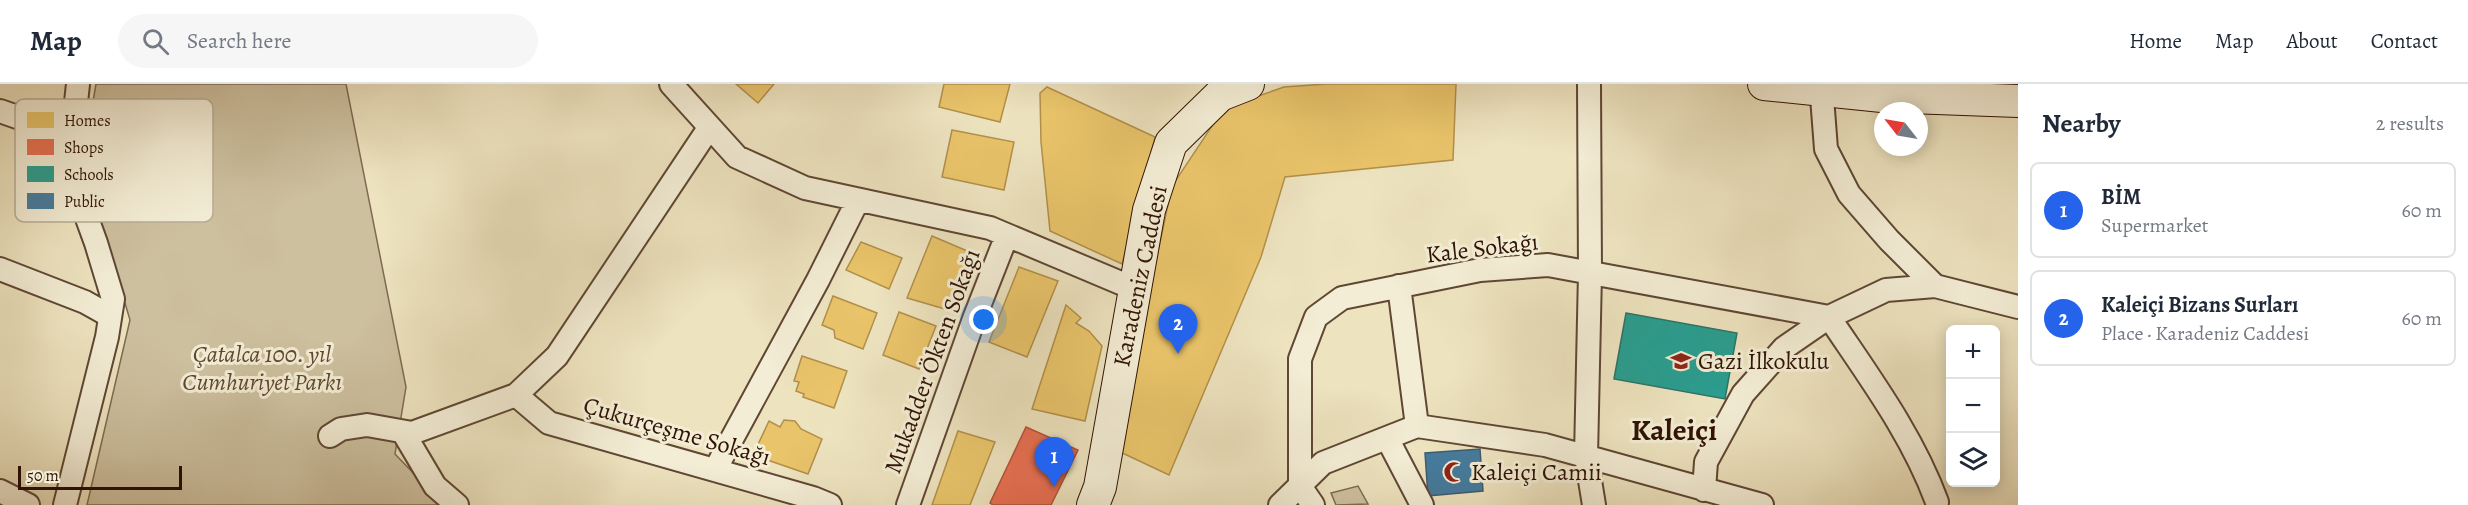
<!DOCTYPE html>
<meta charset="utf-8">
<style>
:root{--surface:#fff;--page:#f6f6f7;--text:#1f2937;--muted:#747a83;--line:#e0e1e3;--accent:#2563eb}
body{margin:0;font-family:Alegreya,serif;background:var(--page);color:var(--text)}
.controls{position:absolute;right:18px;bottom:18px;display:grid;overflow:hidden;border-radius:9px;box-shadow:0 3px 15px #0003}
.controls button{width:54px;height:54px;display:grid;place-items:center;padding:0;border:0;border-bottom:2px solid var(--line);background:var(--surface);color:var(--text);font:30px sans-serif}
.compass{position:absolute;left:1874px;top:18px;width:54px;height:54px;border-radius:50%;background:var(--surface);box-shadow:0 3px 15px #0003;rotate:301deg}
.scale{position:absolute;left:18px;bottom:15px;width:164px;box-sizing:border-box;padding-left:6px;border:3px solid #301304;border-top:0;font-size:16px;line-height:21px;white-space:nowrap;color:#301304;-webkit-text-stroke:4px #f3edd5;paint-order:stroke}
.you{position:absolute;left:984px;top:236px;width:21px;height:21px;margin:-15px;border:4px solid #fff;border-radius:50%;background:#1a73e8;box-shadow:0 0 0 9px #1a73e833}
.badge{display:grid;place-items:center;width:39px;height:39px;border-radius:50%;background:var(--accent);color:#fff;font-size:20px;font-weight:700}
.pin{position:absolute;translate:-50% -50px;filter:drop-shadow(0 2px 3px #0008)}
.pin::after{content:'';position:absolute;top:32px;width:21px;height:18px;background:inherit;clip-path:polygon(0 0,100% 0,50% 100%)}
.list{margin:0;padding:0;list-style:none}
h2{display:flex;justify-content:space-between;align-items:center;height:78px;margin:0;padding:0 24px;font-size:26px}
h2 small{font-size:20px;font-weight:400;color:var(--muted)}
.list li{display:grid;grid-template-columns:39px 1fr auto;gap:18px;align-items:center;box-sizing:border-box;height:96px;margin:0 12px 12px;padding:0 12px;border:2px solid var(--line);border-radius:9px}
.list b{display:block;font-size:22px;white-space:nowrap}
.list p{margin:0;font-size:20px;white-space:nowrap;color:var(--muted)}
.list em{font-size:20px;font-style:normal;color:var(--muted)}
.icon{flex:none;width:33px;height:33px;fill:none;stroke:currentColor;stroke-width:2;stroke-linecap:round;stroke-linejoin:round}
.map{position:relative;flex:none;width:2018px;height:421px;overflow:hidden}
header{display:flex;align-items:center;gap:36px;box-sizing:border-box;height:84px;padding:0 30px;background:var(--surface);border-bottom:2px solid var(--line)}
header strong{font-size:28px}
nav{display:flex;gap:33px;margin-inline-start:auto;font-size:21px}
.search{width:420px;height:54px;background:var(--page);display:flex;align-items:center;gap:15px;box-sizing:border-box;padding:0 21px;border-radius:33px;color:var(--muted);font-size:22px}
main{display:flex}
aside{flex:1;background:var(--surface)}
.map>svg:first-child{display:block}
</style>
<header>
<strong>Map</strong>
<div class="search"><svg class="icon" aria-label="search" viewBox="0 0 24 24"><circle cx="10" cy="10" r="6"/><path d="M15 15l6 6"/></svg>Search here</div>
<nav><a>Home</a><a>Map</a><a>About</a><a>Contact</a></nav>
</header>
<main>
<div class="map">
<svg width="2018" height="421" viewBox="0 0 2018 421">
<rect width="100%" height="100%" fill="#ede3bf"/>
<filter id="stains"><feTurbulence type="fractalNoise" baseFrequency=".00333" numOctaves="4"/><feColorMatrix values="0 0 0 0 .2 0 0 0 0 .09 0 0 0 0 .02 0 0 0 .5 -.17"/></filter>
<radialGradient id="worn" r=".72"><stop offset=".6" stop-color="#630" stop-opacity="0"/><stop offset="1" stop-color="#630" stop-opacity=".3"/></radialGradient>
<path fill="#cdc09f" stroke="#7e6a52" stroke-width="1.5" d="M96,0H346L406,303L395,370L444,421H87L130,236L99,131L84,70Z
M1358,402L1368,420L1336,421L1331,409Z"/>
<path fill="#e9c46a" stroke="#b28f4b" stroke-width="1.5" d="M736,0H774L758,19Z
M944,0H1010L1000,38L939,23Z
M1326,0H1456L1453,76L1285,93L1261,173L1169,391L1116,366L1172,102L1224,24L1284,3Z
M1047,3L1155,53L1122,180L1050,147L1041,58L1040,9Z
M952,46L1014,58L1004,106L942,93Z
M932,152L972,169L952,227L907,214Z
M861,158L902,174L889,205L846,186Z
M1019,183L1058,197L1027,273L989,258Z
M833,212L877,229L863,265L835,254L834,246L822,241Z
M1066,221L1081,234L1076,239L1089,247L1102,262L1085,337L1032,325Z
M899,228L936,242L919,285L883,271Z
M802,272L847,287L834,324L803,313L804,310L796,307L799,298L794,297Z
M784,336L795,337L801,345L822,355L808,390L753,371L769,337L780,343Z
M958,347L995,358L970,421H932Z"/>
<path fill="#e76f51" stroke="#b0533a" stroke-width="1.5" d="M1026,343L1078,366L1051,421H993L990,419Z"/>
<path fill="#2a9d8f" stroke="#2c7465" stroke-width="1.5" d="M1626,229L1737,249L1725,315L1614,295Z"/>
<path fill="#457b9d" stroke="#3f5c6f" stroke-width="1.5" d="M1480,365L1483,407L1428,412L1425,369Z"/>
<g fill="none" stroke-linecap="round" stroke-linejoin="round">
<g stroke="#5f4733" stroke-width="26">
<path id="street" d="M671,0L737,73L805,104L990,144L1135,205
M1589,0L1590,189L1586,372L1594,421
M1821,0L1826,65L1849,110L1889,156L1935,202
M0,27L20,34L71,64
M0,185L85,218L110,232
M1399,202L1417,342
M516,311L549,339L813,414L830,421
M403,348L435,402L457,421
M330,352L341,345L367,341L412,349L516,311L557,272L709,44
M1387,354L1422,421
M715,386L818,196L858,116
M1704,406L1706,378L1743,310L1784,264L1829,233L1886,206L1935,202L2018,223
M0,407L28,421
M65,421L107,253L113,215L96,159L72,93L71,64L78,0
M908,421L974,235L1007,151
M1280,421L1323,379L1417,342L1545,361L1762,421
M1313,421L1300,402V275L1316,233L1342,214L1480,186L1548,181L1829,233C1869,293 1912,350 1937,418"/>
</g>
<g stroke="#301304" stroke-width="34">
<path id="secondary" d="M1764,0L1882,12L2018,17
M1093,421L1100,403L1149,126L1171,59L1220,11L1248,0"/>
</g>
<use href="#street" stroke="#f3edd5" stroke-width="22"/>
<use href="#secondary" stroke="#f3edd5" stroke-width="32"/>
</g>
<defs>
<g id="school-bare" transform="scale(1.62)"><path d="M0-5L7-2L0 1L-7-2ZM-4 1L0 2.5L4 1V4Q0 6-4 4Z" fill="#8f2418" stroke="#f3edd5" stroke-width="2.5" paint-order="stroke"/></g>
<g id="mosque-bare" transform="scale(1.62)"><path d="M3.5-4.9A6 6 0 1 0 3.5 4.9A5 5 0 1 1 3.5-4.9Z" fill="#8f2418" stroke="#f3edd5" stroke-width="2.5" paint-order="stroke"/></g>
</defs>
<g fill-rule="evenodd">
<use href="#school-bare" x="1681" y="277"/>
<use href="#mosque-bare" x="1454" y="388"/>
</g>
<g text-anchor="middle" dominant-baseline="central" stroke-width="6" stroke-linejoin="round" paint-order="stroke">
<g font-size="24" fill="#301304" stroke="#f3edd5">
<text transform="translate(1482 164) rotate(-7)">Kale Sokağı</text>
<text transform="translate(1140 192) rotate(-78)">Karadeniz Caddesi</text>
<text transform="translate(932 277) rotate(-70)">Mukadder Ökten Sokağı</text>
<text transform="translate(677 347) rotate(16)">Çukurçeşme Sokağı</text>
</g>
<g font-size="24" font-style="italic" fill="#5f4732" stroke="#f3edd5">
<text x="262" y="270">Çatalca 100. yıl<tspan x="262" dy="28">Cumhuriyet Parkı</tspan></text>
</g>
<g font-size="24" fill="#301304" stroke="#f3edd5" text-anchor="start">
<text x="1698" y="277">Gazi İlkokulu</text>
<text x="1471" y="388">Kaleiçi Camii</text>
</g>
<g font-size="30" font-weight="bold" fill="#301304" stroke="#f3edd5">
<text x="1674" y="346">Kaleiçi</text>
</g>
</g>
<rect x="15" y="15" width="198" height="123" rx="9" fill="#f3edd5" stroke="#b8ac96" stroke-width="1.5"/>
<rect x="27" y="28" width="27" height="16" fill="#e9c46a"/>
<rect x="27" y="55" width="27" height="16" fill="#e76f51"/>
<rect x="27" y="82" width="27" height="16" fill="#2a9d8f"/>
<rect x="27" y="109" width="27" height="16" fill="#457b9d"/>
<g font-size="16" fill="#301304">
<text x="64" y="42">Homes</text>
<text x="64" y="69">Shops</text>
<text x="64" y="96">Schools</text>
<text x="64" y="123">Public</text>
</g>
<rect width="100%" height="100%" filter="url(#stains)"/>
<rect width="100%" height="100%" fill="url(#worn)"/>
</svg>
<div class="controls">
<button>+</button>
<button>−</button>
<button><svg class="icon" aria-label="layers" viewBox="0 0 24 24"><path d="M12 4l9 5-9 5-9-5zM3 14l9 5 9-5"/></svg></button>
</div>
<svg class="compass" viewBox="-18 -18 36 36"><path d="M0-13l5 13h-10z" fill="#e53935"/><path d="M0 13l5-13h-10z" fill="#747a83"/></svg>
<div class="scale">50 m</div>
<div class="you"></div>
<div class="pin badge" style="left:1054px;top:403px">1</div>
<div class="pin badge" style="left:1178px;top:270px">2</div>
</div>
<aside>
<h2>Nearby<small>2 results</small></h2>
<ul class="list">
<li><span class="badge">1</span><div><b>BİM</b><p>Supermarket</p></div><em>60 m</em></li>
<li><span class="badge">2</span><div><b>Kaleiçi Bizans Surları</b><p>Place · Karadeniz Caddesi</p></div><em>60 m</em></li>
</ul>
</aside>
</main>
